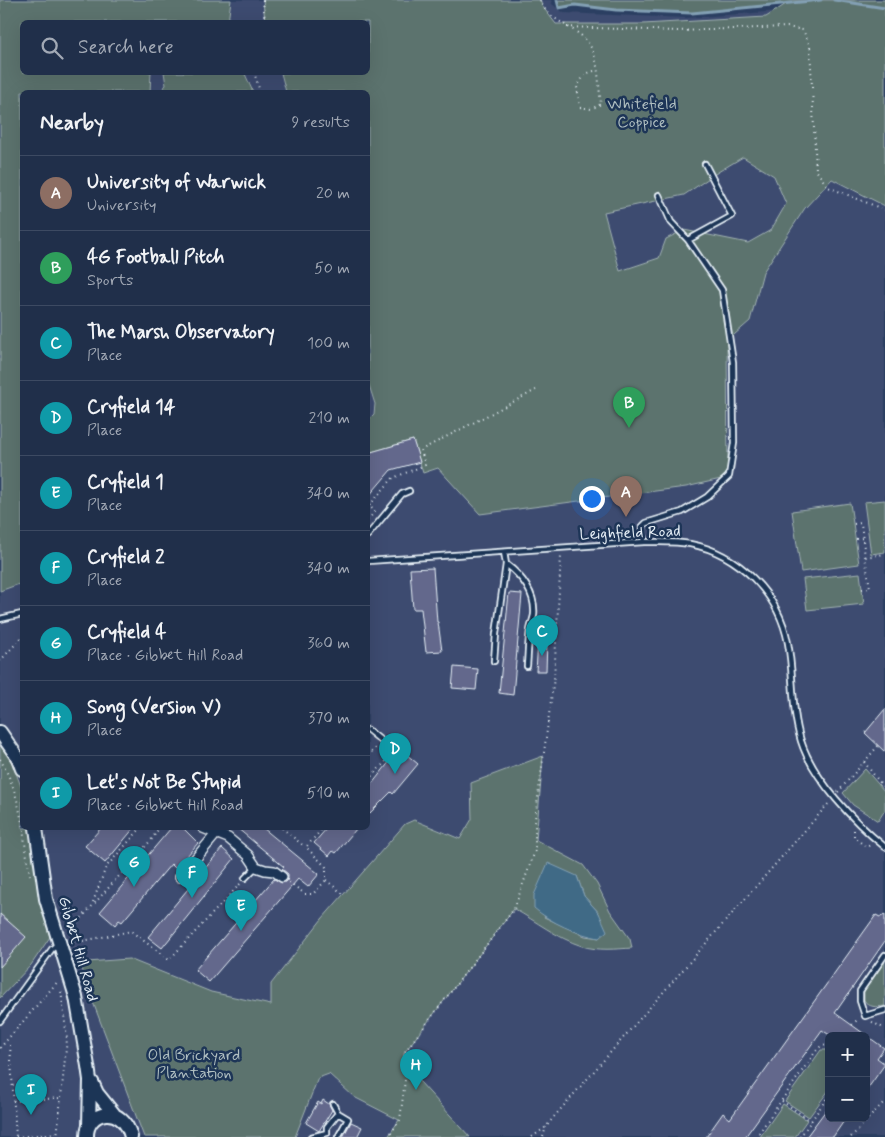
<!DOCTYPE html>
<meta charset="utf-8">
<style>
:root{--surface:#202f4a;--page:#2d3b54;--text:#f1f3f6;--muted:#a2a9b5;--line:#3d4a62;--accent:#ff9aa2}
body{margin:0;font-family:Mynerve,sans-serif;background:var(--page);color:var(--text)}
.controls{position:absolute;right:15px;bottom:15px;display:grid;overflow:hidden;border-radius:8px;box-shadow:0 5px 20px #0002}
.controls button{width:45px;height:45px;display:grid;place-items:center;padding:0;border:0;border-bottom:1px solid var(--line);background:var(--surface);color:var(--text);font:25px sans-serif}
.you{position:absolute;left:591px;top:498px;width:18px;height:18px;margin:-12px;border:4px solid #fff;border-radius:50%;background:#1a73e8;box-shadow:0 0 0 8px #1a73e833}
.badge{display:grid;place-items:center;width:32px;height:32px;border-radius:50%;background:var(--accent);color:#fff;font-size:16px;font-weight:700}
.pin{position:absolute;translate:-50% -41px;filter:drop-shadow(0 1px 2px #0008)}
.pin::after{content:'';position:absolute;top:26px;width:18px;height:15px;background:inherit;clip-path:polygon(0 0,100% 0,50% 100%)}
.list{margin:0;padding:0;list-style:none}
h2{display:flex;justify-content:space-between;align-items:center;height:65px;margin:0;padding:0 20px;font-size:21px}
h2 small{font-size:16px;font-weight:400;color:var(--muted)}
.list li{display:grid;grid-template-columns:32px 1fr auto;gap:15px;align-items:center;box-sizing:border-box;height:75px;padding:0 20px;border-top:1px solid var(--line)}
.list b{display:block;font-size:19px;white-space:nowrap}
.list p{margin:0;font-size:16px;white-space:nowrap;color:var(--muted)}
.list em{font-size:16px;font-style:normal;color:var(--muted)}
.icon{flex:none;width:28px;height:28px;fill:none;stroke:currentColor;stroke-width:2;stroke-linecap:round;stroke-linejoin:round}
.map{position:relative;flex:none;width:885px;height:1137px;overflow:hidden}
.search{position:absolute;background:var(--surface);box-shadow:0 5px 20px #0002;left:20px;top:20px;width:350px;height:55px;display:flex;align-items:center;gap:12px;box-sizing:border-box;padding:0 18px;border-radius:8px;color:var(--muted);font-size:19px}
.panel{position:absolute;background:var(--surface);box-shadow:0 5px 20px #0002;left:20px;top:90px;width:350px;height:740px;border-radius:8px}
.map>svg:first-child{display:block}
</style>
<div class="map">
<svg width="885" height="1137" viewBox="0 0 885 1137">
<rect width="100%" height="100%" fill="#2b3f62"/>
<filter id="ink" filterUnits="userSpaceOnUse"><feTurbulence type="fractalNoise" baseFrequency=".02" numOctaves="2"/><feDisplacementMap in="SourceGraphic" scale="10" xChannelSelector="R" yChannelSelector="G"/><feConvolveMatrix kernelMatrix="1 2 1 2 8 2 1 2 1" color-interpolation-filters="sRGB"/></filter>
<g filter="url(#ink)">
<path fill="#3c4b6f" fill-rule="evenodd" d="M0,0H551L552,4L564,13L686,18L822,8L832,179L885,206V1137H0ZM22,22H368V72H22ZM22,92H368V828H22ZM829,1036H866V1118H829Z"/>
<path fill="#5b736e" stroke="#a2b2b3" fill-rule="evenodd" d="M0,0H231L228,22H22V72H151L150,92H22V583L0,591Z
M263,0H540L542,6L556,24H643L766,17L786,4L692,13L616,10L575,5L559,8L557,0H885V206L832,179L805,208L763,272L750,321L727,341L728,474L721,479L686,487L480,514L438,468L423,473L413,440L371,452L368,435V420L374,414L375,404L368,382V92H286L281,73L368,72V22H265ZM743,157L774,176L786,204L771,230L748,243L684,230L666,239L659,258L620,271L604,212L684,195L718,172Z
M164,72L242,73L245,74L253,92H160L166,85Z
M885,500V552L871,554L864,502Z
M850,503L859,564L801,572L792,511Z
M860,573L864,604L807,610L803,579Z
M0,743L13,765L22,789V828H29L38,892L50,937L31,965L0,998Z
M543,756L536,840L583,865L597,884L610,911L630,939L632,948C617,949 597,951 582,946C557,938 536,921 514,909L404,1053L406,1072L420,1082L470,1137H388L399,1120L354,1097L329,1074L318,1078L295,1137H144L85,981L82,967L87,962L129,959L211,992L271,1005V984L322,919L405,824L414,820L460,839L472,819L471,783ZM577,876L584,896L599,913V938L585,936L544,917Z
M865,769L885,792V810L878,821L853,805L843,793Z
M885,961V1006C876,1007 869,1008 864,1000V991Z
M821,1050H829V1090L809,1117L785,1101Z
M783,1104L807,1120L795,1137H760Z"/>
<path fill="#3f6a86" stroke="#83a0b4" d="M548,863L577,876L584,896L599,913L607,931L599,938C577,934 551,923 534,908V895Z"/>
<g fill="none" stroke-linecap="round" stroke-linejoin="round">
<path stroke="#83a0b4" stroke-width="3" d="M557,0L559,8L575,5L616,10L692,13L821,0
M834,0L885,8"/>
</g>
<path fill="#63678c" stroke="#e8f1f8" d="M413,440L420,462L391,470L368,497V456L371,452Z
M433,568L437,622H438L442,651L426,652L421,609H413L410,569Z
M509,593L522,594L513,695L499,693Z
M538,641H547L546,671H536Z
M454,667L478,669L476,690L452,688Z
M885,709V752L865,733Z
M400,749L418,764L393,794L391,792L368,815V789L394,756L398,754Z
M101,828H134L105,863L85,846Z
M171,828H183L198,843L176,869L171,864L122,922L119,920L115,925L100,912Z
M237,828H263L319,874L308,887L298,879L209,982L195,970L274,879L282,883L287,881L288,878V874L282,869L284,867Z
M327,828H357L336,853L333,851L329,856L314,843Z
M222,848L234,859L162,948L148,937Z
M0,914L26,937L0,967Z
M876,915L880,917L885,915V941L835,1013L884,1048L877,1058L885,1064L866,1091V1036H831L822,1030L745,1137H706L723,1113L730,1119Z
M323,1100L329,1104L332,1110L319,1131L306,1123L318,1102L321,1104Z
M829,1106V1118H846L833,1137H806Z
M351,1122L362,1127L357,1137H343Z"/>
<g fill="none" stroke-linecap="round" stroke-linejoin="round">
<g stroke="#e8f1f8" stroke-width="8">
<path id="lane" d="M688,240L732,216L705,164
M368,535L402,494L409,491
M644,542L642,527L646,523L682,512L707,497L729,476L734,443L733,362L722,290L688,240L671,222L659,195
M368,561L644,542C659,542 675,541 690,544C738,553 779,594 788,643C794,675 791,709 801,741C813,779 854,822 885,847
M506,564C522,576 536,594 534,615C533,620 531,625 530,630C528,642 528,654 527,666
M0,619L22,614
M494,661L496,634L506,564L504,552
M368,730L395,752
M245,878L256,867
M885,955L860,991V1001L865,1016L885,1010
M0,1021L52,949L58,944
M333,1104L338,1113
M327,1133V1127L338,1113L348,1119L338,1137
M311,1137L327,1133"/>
</g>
<g stroke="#e8f1f8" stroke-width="12">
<path id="street" d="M203,828L228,838L248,855L256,867L265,870L274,871L282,877
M180,877L216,834"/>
</g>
<g stroke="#e8f1f8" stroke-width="16">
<path id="secondary" d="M0,732L18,758L22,769
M36,828L46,899L76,997L88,1066L90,1080L89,1126
M92,1082L97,1093L114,1114
M87,1137C86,1110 123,1103 131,1137"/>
</g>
<path stroke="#e8f1f8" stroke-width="2" stroke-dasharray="1 4" stroke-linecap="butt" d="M263,0L265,22
M540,0C547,20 573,26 586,40C600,56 598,84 601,104L591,109L580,107L577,87L585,74L597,70
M567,27L677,31L787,27L803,30L810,46L816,170L828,187L885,210
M254,72L260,92
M368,520L375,511L369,506L393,478L425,465L421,450L536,390
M854,524L861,523L865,557
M856,539L863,538
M862,589L870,588L865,557L885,554
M0,661L22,637
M368,756L376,747
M0,759C23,799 22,832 30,875
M864,762L885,789
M368,780L390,757
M838,792L878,746
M282,828L305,847
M854,830V837L866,847L871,845
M326,880L343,894
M289,882L305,894H313L326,880V867L306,847L323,828
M93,902L106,867L141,828
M73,943L131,931L169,960L241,883
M75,948L70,931L152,839L159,828
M872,1022L885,1029
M852,1025L857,1020
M10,1045L16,1137
M0,1048L59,980
M13,1101L60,1098
M782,1101L811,1121
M16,1137L56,1133
M57,1137L67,1039L61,990
M388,1137L400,1120L406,1072L404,1053L514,909L535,851V819L554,678L561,556
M532,1137L546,1127L553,1118L829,803
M543,1137L546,1127
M756,1137L816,1051L821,1046L829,1045
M800,1137L829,1095
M851,1137L885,1101"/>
<use href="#lane" stroke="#1d3557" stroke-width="4.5"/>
<use href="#street" stroke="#1d3557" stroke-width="9"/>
<use href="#secondary" stroke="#1d3557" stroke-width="12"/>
</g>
</g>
<g text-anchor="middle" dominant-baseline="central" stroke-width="5" stroke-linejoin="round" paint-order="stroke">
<g font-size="16" fill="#b0bfc1" stroke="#1d3557">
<text x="642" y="104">Whitefield<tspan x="642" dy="18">Coppice</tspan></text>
<text x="194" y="1055">Old Brickyard<tspan x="194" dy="18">Plantation</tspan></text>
</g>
<g font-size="16" fill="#e8f1f8" stroke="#1d3557">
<text transform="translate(630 533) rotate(-2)">Leighfield Road</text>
<text transform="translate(78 949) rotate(74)">Gibbet Hill Road</text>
</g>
</g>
</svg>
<div class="controls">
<button>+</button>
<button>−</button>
</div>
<div class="you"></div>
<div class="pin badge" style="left:626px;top:517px;background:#8d6e63">A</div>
<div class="pin badge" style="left:629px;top:428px;background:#2e9e5b">B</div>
<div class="pin badge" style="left:542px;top:656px;background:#0f9aa8">C</div>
<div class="pin badge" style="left:395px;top:774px;background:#0f9aa8">D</div>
<div class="pin badge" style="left:241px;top:931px;background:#0f9aa8">E</div>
<div class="pin badge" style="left:192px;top:898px;background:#0f9aa8">F</div>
<div class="pin badge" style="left:134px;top:887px;background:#0f9aa8">G</div>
<div class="pin badge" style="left:416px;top:1090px;background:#0f9aa8">H</div>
<div class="pin badge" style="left:31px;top:1115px;background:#0f9aa8">I</div>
<div class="search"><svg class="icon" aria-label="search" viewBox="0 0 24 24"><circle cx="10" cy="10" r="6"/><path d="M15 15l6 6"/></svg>Search here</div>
<section class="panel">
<h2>Nearby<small>9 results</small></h2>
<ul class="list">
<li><span class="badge" style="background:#8d6e63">A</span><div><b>University of Warwick</b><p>University</p></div><em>20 m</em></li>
<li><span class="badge" style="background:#2e9e5b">B</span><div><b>4G Football Pitch</b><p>Sports</p></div><em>50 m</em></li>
<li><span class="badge" style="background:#0f9aa8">C</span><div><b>The Marsh Observatory</b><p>Place</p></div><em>100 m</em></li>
<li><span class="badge" style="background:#0f9aa8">D</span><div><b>Cryfield 14</b><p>Place</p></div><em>210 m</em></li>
<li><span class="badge" style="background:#0f9aa8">E</span><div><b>Cryfield 1</b><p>Place</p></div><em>340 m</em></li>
<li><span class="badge" style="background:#0f9aa8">F</span><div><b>Cryfield 2</b><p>Place</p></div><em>340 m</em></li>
<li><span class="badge" style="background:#0f9aa8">G</span><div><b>Cryfield 4</b><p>Place · Gibbet Hill Road</p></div><em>360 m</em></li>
<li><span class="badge" style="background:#0f9aa8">H</span><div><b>Song (Version V)</b><p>Place</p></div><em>370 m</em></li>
<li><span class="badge" style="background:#0f9aa8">I</span><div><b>Let's Not Be Stupid</b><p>Place · Gibbet Hill Road</p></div><em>510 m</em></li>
</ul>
</section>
</div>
